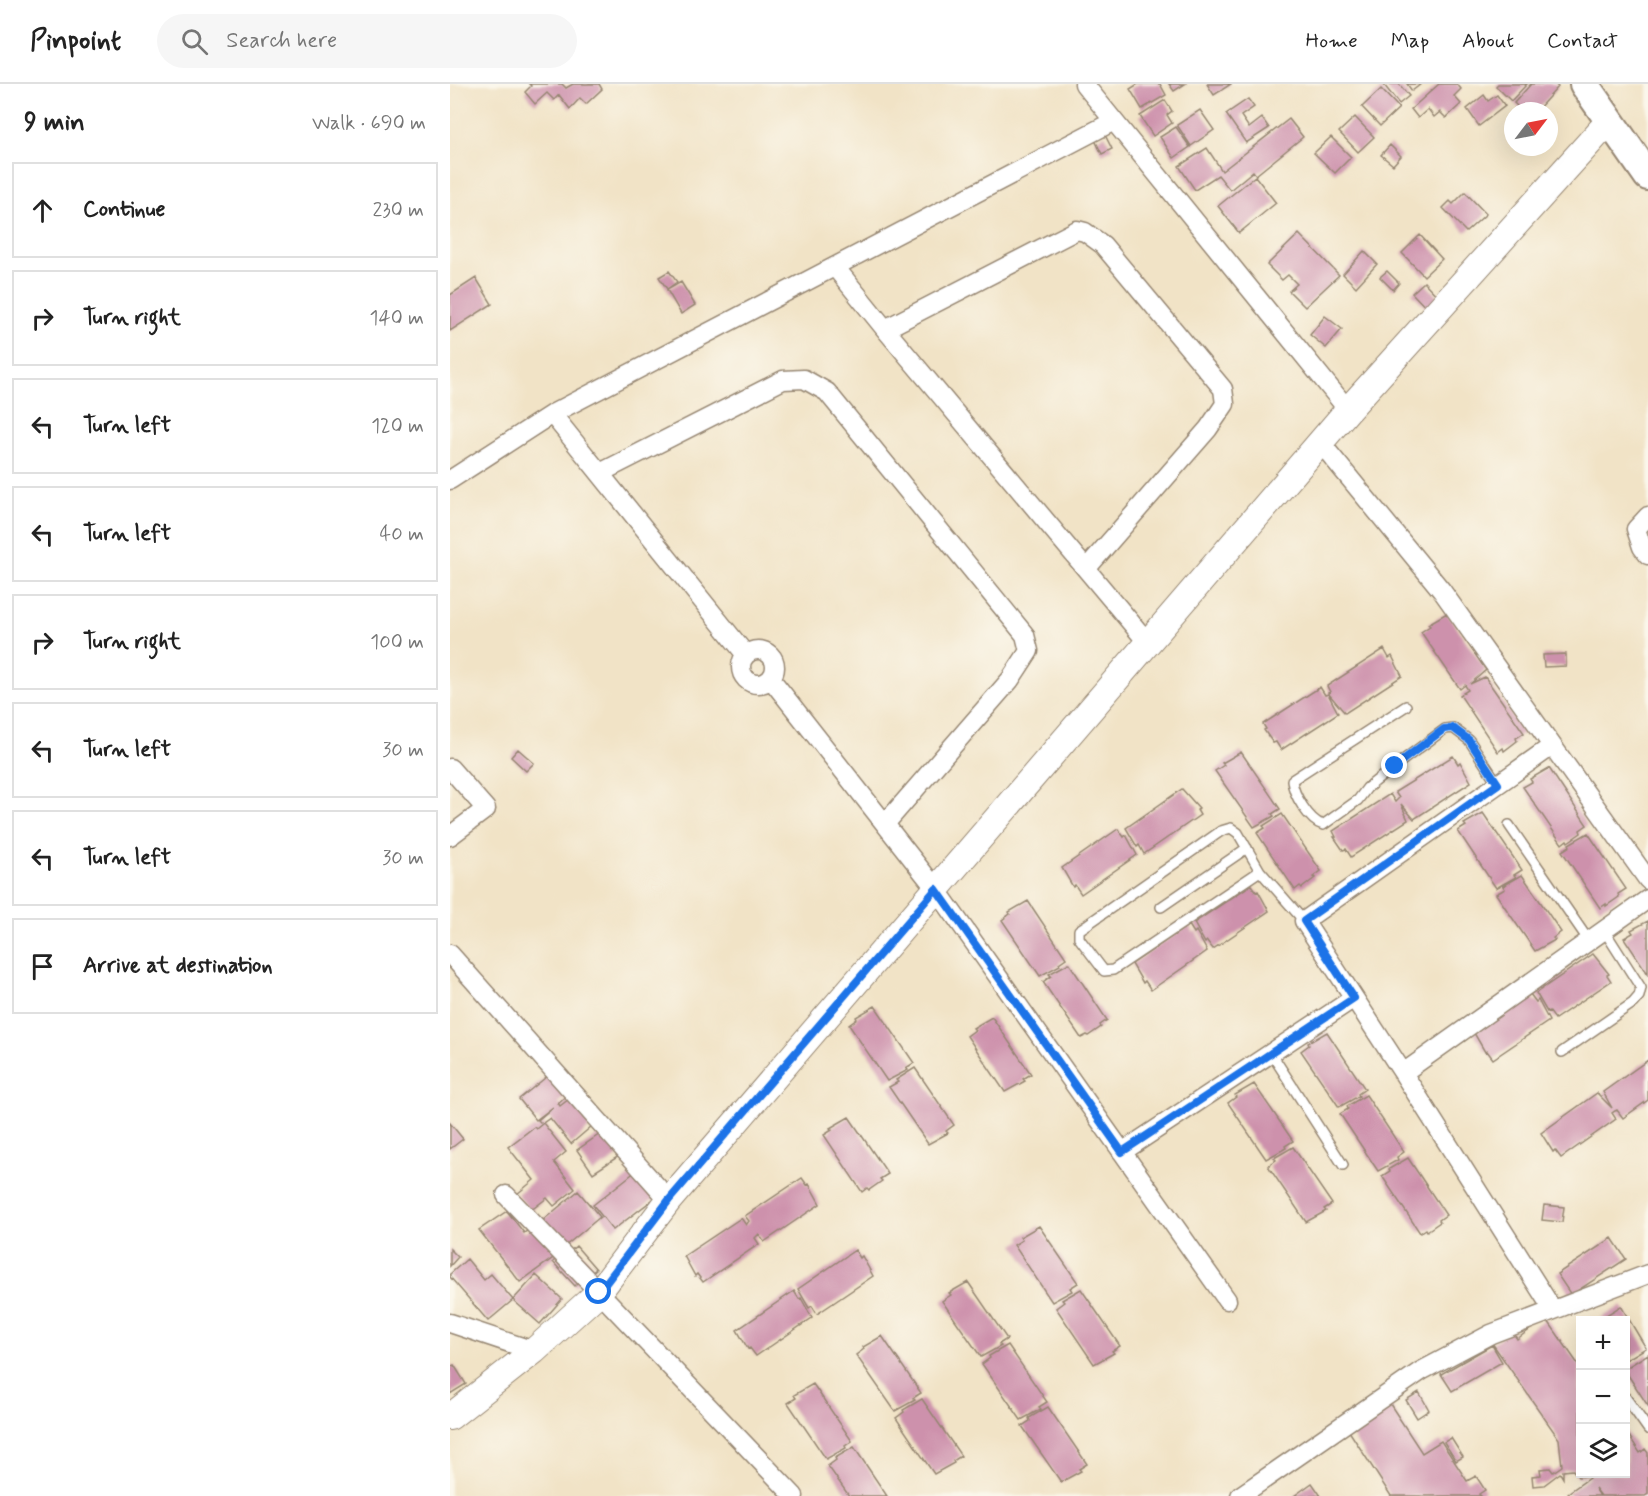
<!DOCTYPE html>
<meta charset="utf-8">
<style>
:root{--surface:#fff;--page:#f6f6f6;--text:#222;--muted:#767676;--line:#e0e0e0}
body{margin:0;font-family:Mynerve,sans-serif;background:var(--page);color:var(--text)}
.controls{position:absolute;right:18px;bottom:18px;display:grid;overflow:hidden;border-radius:0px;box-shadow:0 6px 24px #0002}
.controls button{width:54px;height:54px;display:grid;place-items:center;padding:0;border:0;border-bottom:2px solid var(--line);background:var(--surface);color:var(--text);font:30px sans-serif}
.compass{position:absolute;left:1054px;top:18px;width:54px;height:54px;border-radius:50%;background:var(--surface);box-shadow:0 6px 24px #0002;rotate:58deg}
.stop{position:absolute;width:18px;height:18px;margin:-14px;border:4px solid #1a73e8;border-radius:50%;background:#fff}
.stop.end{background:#1a73e8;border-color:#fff;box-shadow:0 2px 6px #0008}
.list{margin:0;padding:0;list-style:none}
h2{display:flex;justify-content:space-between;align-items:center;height:78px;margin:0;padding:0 24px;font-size:26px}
h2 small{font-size:20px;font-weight:400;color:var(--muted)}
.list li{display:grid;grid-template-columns:39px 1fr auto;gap:18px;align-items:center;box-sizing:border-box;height:96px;margin:0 12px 12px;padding:0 12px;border:2px solid var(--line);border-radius:0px}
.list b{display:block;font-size:22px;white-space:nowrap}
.list em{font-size:20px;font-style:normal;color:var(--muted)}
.icon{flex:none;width:33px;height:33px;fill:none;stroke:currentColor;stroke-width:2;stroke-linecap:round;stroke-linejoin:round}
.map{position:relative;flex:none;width:1198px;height:1412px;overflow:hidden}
header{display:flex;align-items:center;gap:36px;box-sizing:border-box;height:84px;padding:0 30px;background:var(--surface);border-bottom:2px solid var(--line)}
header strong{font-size:28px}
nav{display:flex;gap:33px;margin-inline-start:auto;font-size:21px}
.search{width:420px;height:54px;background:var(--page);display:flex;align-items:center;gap:15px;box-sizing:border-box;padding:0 21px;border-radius:33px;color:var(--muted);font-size:22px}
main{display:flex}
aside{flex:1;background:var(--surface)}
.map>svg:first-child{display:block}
</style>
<header>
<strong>Pinpoint</strong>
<div class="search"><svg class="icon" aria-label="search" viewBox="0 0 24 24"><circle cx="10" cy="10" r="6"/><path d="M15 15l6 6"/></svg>Search here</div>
<nav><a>Home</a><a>Map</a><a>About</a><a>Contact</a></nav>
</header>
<main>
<aside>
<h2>9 min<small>Walk · 690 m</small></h2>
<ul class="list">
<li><svg class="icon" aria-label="ahead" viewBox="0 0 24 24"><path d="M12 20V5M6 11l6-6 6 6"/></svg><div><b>Continue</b></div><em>230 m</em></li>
<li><svg class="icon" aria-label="right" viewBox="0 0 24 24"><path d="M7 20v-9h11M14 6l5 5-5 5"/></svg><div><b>Turn right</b></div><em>140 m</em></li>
<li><svg class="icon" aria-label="left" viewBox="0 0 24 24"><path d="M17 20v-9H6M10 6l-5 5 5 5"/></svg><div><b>Turn left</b></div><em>120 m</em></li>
<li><svg class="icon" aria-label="left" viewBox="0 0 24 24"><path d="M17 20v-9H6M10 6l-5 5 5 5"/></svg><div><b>Turn left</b></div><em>40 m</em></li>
<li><svg class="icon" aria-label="right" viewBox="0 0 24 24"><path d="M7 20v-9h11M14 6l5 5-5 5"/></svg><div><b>Turn right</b></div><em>100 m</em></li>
<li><svg class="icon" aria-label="left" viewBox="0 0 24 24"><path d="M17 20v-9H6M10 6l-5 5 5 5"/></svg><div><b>Turn left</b></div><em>30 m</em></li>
<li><svg class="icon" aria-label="left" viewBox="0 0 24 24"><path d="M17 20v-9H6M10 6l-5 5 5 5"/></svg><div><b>Turn left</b></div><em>30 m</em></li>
<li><svg class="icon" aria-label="arrive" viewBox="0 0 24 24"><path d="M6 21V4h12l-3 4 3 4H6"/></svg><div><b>Arrive at destination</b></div></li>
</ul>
</aside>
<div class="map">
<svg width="1198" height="1412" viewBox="0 0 1198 1412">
<rect width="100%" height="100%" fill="#fbf7ec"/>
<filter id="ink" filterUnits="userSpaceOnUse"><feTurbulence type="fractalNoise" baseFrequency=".0167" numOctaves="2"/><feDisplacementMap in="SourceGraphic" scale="12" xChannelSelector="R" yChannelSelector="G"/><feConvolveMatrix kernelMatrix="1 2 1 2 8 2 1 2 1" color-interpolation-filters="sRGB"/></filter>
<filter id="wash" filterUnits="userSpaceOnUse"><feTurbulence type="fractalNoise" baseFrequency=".008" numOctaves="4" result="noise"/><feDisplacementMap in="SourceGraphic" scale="24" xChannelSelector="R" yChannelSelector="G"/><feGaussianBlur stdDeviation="1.35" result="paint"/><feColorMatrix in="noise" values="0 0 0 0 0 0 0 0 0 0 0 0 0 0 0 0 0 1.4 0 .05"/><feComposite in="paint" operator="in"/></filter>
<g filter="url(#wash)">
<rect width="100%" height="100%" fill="#f1e3c6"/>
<g id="blocks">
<path fill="#cd91ac" d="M79,0H112L116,4L123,0H149L152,5L136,20L130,14L120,25L109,11L104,16L97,9L85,20L75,8L81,2Z
M688,0H710L716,11L692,25L680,5Z
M719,0H735L724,7Z
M757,0H781L764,11Z
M936,0H949L959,12L949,20L934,1Z
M957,0H971L962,7Z
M989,0H1007L1011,5L1004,12L1011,20L996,34L990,28L984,33L978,25L968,34L961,25Z
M1048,0H1077L1061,17L1046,2Z
M1081,0H1105L1108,3L1086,27H1072L1064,19Z
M931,5L949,24L930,42L912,23Z
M1034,11L1038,17L1047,11L1055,22L1029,42L1017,25Z
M798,15L804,23L791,32L799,44L812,34L819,44L796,59L776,30Z
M715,16L722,27L717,31L722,39L703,52L690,32Z
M750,26L764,46L741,62L727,41Z
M905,33L924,53L908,68L889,48Z
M839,35L853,53L806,91L803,87L780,106L768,91L745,106L729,82L757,64L772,87Z
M726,43L740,63L724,74L710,53Z
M655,51L662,65L652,70L645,56Z
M881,53L901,73L885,89L864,69Z
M940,61L951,72L943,81L931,71Z
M805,92L826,119L789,149L768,122Z
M1015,108L1036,130L1016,148L993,124L1000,117L1003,120Z
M849,150L889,191L855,223L839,207L847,200L838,191L832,196L817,181Z
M970,151L992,175L974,192L952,169Z
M914,167L927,180L906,203L893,190Z
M219,187L227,198L217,205L209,193Z
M937,187L949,199L943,206L930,193Z
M26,194L42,220L0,247V211Z
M231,198L245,221L231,230L217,206Z
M974,198L993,218L981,229L962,209Z
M875,232L892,245L876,264L860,251Z
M997,529L1036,586L1020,600L1035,593L1074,649L1066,654L1067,657L1054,667L1053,664L1048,668L1010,611L1018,606L1015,601L1010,605L971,548L980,542L978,540Z
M934,565L939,574L942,572L952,592L895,629L878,609L880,608L877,602Z
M1116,570V582L1094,583L1093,571Z
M870,603L875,611L878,610L888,629L831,666L826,658L823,659L814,646L816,645L813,640Z
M68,665L84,679L76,687L61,673Z
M791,668L830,725L822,730L824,732L804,743L765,687L774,681L772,679Z
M1003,672L1008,680L1010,678L1021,698L964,735L951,720L958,736L901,773L896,765L893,766L884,753H886L883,747L940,710L945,718L949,714L945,708Z
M1099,684L1137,741L1130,746L1131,749L1118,758L1117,756L1112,760L1073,703L1082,698L1080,695Z
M732,705L749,724L747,726L750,731L694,770L689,761L687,763L676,744Z
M1033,729L1072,786L1064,791L1066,793L1046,804L1008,747L1016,742L1014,740Z
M832,730L871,787L863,793L865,794L852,804L850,802L845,806L807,749L815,744L813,742Z
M668,745L674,753L676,751L687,771L631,810L625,801L623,803L612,784Z
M1138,749L1176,805L1168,810L1169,813L1156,822V820L1150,824L1112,767L1120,762L1119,760Z
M1072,791L1111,848L1103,854L1105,856L1085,867L1046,810L1055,805L1053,802Z
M801,801L806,808L808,807L819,827L763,865L757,857L755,859L744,839Z
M578,817L616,874L609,879L610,881L590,892L552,836L560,830L559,828Z
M1198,837V890L1174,854L1183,849L1181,846Z
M739,841L744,849L746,847L757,867L701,906L695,897L693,899L682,880Z
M1143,870L1159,890L1157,891L1161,897L1105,935L1099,927L1097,928L1086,909Z
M619,879L657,936L650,941L651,943L638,952L637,951L631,954L593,898L601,892L599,890Z
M1080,910L1086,918L1088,916L1099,937L1043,975L1037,967L1035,968L1024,949Z
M425,922L464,979L456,984L458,986L437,997L399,941L407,935L406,933Z
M542,933L581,990L573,995L575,997L555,1008L517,952L525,946L523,944Z
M877,948L915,1005L908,1010L909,1012L889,1023L851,967L859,961L858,959Z
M1198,976V1016L1173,1034L1167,1026L1165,1027L1162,1029L1166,1035L1111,1074L1105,1066L1103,1068L1091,1049L1147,1009L1162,1024L1153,1008Z
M465,984L504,1041L496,1047L498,1049L478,1060L439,1003L448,998L446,996Z
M100,990L117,1011L108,1019L110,1022L119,1015L142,1042L121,1060L100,1034L93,1039L116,1068L104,1078L125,1105L104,1122L97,1114L80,1127L67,1110L84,1096L58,1063L84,1043L86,1045L92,1040L88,1036L103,1023L86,1036L69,1015Z
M804,1000L843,1057L835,1062L836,1064L816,1075L778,1019L786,1013L785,1011Z
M916,1011L954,1068L947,1073L948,1076L928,1087L890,1030L898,1025L897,1022Z
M399,1033L438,1090L430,1095L432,1097L419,1106L417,1104L412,1108L374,1051L382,1046L380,1044Z
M0,1039L13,1055L0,1065Z
M153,1048L169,1072L143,1089L127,1066Z
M843,1063L882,1120L874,1125L876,1127L856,1138L818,1082L826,1076L824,1074Z
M958,1074L996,1131L989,1136L990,1138L977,1147L976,1145L970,1149L932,1092L940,1087L939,1085Z
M186,1087L206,1113L163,1146L143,1121Z
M352,1094L357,1101L359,1100L370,1120L314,1158L309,1150L305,1154L309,1160L253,1198L247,1190L245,1192L234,1172L291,1134L296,1141L299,1137L295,1132Z
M128,1107L150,1133L114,1163L92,1137Z
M1094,1121L1114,1123L1112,1138L1092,1136Z
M57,1127L74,1149L87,1140L110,1169L70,1198L29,1146Z
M589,1142L628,1199L620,1204L622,1207L602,1218L564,1161L572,1156L570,1153Z
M1162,1154L1176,1175L1121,1211L1107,1190Z
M126,1162L146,1185L139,1191L118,1169Z
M0,1165L8,1173L0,1182Z
M405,1166L410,1174L412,1172L423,1192L367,1230L362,1222L359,1224L348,1205Z
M110,1171L132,1195L125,1202L103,1178Z
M17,1175L34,1196L41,1190L63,1216L38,1237L0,1193V1190Z
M86,1191L112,1215L90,1240L63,1216Z
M518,1198L557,1255L549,1260L551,1262L531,1273L492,1217L501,1211L499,1209Z
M631,1205L670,1262L662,1267L664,1269L644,1280L606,1224L614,1218L612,1216Z
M344,1207L349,1215L351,1214L362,1234L306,1272L300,1264L298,1265L287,1246Z
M1171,1222L1196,1264L1176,1276V1236H1148Z
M1096,1234L1130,1283V1390H1176V1347L1190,1369L1195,1365L1198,1369V1410L1195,1412H1151L1145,1404L1150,1412H1120L1118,1409L1139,1394L1138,1392L1128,1393L1123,1386L1113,1387V1394L1110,1389L1094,1401L1083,1402L1082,1392L1091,1391L1090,1385L1100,1384L1103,1388L1112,1382L1109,1355L1042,1259L1061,1246L1067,1255Z
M432,1252L471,1309L463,1314L465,1316L445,1327L406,1271L414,1265L413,1263Z
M558,1261L597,1318L589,1323L591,1325L571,1336L532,1280L540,1274L539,1272Z
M1042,1261L1052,1278L1002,1307L991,1290Z
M1198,1270V1322L1176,1288V1284Z
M4,1281L16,1300L0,1310V1283Z
M363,1300L402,1357L395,1362L396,1364L376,1375L338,1319L346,1314L344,1311Z
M969,1308L979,1326L967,1334L956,1316Z
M472,1315L511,1372L503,1377L504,1379L484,1390L446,1334L454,1328L453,1326Z
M938,1317L972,1369L991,1357L1017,1397L1026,1392L1035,1406L1029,1410L1031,1412H941L897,1344Z
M598,1323L637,1380L629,1385L631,1387L611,1398L572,1342L580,1337L579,1334Z
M1001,1354L1013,1373L1006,1377L994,1358Z
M404,1363L437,1412H399L378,1382L386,1376L385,1374Z
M862,1399L871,1412H844Z"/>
</g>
</g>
<g filter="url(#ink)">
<use href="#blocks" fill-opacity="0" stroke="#968672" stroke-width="1.5"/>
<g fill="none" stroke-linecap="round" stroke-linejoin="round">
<g stroke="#968672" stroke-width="12">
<path id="lane" d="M956,622L842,696C843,710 859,737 873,741L908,716L917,704L945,682L995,645L1003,644L1019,656L1048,700
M1059,741L1139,857
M810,787L663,886L654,887L629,854V846L638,840L771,747L781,744L788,749L810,787L854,837
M711,823L797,764
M1112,968L1183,919L1189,912L1191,904L1154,846
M821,969L893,1081
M1176,1314L1198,1345"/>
</g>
<g stroke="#968672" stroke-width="21">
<path id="street" d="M634,0L898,326
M385,183L435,245L698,559
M435,245L627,146L635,148L653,161L773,305L775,320L758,345L636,485
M102,330L296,571
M870,358L992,507L1198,796
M150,389L333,296L354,295L377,308L575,551L579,567L560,596L435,740
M0,396L102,330L664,37
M1198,432L1186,445L1192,463L1198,471
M291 583a17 17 0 1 1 34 0a17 17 0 1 1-34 0Z
M321,595L486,805L777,1216
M1102,662L854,837L953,989L1103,1226
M0,684L36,725L0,752
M0,870L219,1116
M953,989L1198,815
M672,1068L904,914
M56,1111L344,1412
M0,1239L84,1267
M790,1412L971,1287L1041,1250L1198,1190"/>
</g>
<g stroke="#968672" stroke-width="28">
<path id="secondary" d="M0,1333L84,1267L149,1208L219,1116L898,326L1159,37"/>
</g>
<g stroke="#968672" stroke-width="32">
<path id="primary" d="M1134,0L1198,92"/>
</g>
<use href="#lane" stroke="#fff" stroke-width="9"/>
<use href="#street" stroke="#fff" stroke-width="18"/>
<use href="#secondary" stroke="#fff" stroke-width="26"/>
<use href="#primary" stroke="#fff" stroke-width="28"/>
</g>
</g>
<g fill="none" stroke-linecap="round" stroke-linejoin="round" filter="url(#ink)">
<path stroke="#1a73e8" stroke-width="8" d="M149,1208L219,1116L486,805L672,1068L904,914L854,837L1048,700L1019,656L1003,644L994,645L945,682"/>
</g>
</svg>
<div class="controls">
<button>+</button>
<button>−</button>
<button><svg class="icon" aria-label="layers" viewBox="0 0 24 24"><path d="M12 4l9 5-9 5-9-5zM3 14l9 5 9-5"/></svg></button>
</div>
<svg class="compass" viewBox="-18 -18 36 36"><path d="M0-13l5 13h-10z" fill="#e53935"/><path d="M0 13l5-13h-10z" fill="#767676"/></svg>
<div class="stop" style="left:149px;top:1208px"></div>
<div class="stop end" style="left:945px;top:682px"></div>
</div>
</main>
